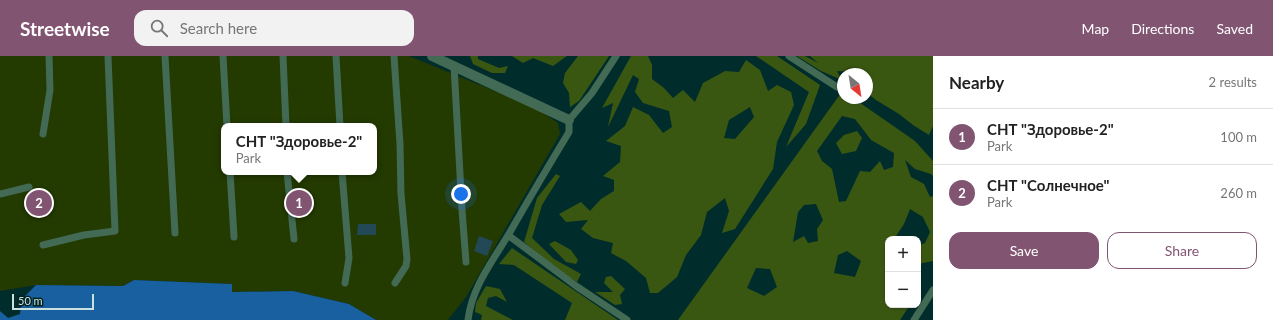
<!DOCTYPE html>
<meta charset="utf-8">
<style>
:root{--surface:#fff;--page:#f2f2f2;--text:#222;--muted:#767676;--line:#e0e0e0;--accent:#815471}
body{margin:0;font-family:Lato,sans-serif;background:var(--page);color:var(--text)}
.controls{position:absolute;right:12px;bottom:12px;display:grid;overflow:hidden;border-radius:8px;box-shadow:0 1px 3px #0004}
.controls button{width:36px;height:36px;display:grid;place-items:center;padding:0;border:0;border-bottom:1px solid var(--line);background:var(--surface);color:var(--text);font:20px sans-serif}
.compass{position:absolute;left:837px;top:12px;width:36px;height:36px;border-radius:50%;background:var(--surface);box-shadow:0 1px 3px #0004;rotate:150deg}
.scale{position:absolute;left:12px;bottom:10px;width:82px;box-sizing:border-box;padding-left:4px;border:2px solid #cbe1df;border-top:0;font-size:11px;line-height:14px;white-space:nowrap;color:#cbe1df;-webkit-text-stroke:3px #002221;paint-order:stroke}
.you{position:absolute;left:461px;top:138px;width:14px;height:14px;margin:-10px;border:3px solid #fff;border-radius:50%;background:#1a73e8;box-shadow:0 0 0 6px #1a73e833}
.badge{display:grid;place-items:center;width:26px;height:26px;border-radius:50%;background:var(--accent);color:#fff;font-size:13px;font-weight:700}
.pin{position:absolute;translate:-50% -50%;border:2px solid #fff;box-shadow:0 1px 4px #0006}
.popup{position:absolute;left:221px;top:67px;width:156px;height:52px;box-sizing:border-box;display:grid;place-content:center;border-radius:8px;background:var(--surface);filter:drop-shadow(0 1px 3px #0005);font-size:13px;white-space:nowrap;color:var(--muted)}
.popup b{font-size:15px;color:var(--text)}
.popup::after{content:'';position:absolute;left:50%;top:100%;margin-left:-8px;border:8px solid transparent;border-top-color:var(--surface)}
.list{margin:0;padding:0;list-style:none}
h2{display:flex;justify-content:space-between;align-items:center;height:52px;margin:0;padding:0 16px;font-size:17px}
h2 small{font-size:13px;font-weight:400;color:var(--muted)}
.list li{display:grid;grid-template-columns:26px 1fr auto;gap:12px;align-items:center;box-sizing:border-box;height:56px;padding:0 16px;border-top:1px solid var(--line)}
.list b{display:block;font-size:15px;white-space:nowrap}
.list p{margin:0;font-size:13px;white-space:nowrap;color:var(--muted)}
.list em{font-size:13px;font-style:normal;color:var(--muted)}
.actions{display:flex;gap:8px;padding:12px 16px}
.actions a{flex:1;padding:9px 0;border:1px solid var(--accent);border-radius:12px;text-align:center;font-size:14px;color:var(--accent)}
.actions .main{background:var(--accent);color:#fff}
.icon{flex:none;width:22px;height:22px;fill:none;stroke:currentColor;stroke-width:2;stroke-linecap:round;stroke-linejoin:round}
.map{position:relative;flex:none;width:933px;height:264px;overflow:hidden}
header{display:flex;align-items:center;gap:24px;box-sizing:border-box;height:56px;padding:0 20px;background:var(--accent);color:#fff}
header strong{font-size:19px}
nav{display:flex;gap:22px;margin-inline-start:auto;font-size:14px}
.search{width:280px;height:36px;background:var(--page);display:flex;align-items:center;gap:10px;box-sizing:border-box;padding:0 14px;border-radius:12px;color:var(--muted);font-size:15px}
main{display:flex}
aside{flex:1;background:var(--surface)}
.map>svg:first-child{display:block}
</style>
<header>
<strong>Streetwise</strong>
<div class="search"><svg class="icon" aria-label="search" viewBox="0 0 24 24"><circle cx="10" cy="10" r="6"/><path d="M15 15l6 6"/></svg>Search here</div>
<nav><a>Map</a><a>Directions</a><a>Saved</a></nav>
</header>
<main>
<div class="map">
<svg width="933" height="264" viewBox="0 0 933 264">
<rect width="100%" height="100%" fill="#002d2b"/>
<path fill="#233a00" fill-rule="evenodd" d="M0,0H409L536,52L558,67L560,78L466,241L448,264H376L349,248L293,235L232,236L231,228L134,224L123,230L36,229L0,235ZM224,70H374V116H224Z"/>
<path fill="#3a5712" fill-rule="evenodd" d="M470,0H478V3L499,12L508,10L505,17H492L473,8Z
M512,0H567L553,10L533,2L523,7Z
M578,0H609L579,45L570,51L569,37L563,27L565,17Z
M631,0H648L652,9V23L664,32L673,42L683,34L695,46L703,27L725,15L739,16L746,4L760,14L768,35L777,29L791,36L794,49L777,86L773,113L735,173L722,177L729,155L725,142L707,156L701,179L686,199L677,221L658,237H650L646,222L626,205L611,197L613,187L593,182L581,173L588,164L566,166L559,158L581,146L590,155L601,143L614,135V124L603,120L620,106L621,90L606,85L625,70L633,51L649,59L663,77L672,71L669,55L643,47L635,36L639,23L633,19L608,71L613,47L602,52ZM750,51L754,61L735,83L724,82L729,64Z
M756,0H777L820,29L806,68L786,91L809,36Z
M797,0H805L818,7L810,0H933V70L929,79L913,69L899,58L876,44L867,37V18H853L852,16L837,15L842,24L821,15Z
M841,37L843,38V42H853L915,85L933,105V120L931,118L915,113L905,104L911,121L924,128L930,141L933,140V205L918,208V190L925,187L930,176L923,161L910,153L904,168L894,183H888V249H910L900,264H678ZM842,60L855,63L871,84L894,97L893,111L884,114L880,105L870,116L860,115L846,145L839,146L832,113L822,105L817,95ZM816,148L823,164L817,173L818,185L808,187L804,180L793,186L798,156L804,149ZM847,195L861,205L855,221L834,217L838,199ZM756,212L770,213L777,231L764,240L747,232Z
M857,75L862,82L856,95L842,98L836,87L844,79Z
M556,118L560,120L542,149L532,182L554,203L581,218L577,226L550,209L524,186L537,142Z
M555,185L571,194L578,204L576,208L566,206L549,188Z
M512,192L618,264H565L572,247L514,209L499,208Z
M611,220L625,233L620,239L622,248L615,249L595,236H613L604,227L606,221Z
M486,230L500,233L507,246L496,240L488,242L486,250L513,264H481L482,259L475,256L476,247Z"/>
<path fill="#1860a0" d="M134,224L232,228V236L293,235L349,248L376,264H0V255L8,262L20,258L22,243L36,229L123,230Z"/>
<path fill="#224955" d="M358,168H376V179H357Z
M479,180L493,185L487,200L474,195Z"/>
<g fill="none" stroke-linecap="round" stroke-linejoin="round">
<path stroke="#436a55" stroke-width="7" d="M165,0L175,177
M223,0L227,70
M283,0L286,70
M336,0L340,70
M394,0L400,88L401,138L407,203L406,210L395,227
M789,0L837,31
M454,10L462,154L466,206
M43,78L50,34L49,0
M230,116L234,181
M287,116L294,183
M342,116L349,202L345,227
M0,138L29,131
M508,179L576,230L627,264
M43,189L84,179L115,175L108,0
M468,264C472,230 493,205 510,176C529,143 549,109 569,76V64L592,37L616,0
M914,264L933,234"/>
<path stroke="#436a55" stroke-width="10" d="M432,0L569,64"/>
</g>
</svg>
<div class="controls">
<button>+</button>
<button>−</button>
</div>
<svg class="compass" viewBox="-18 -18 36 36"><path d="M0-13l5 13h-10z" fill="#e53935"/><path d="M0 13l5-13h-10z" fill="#767676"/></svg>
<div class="scale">50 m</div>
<div class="you"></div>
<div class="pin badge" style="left:299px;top:147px">1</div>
<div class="popup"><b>СНТ &quot;Здоровье-2&quot;</b>Park</div>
<div class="pin badge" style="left:39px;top:147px">2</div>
</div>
<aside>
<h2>Nearby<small>2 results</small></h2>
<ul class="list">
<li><span class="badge">1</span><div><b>СНТ &quot;Здоровье-2&quot;</b><p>Park</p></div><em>100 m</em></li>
<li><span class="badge">2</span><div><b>СНТ &quot;Солнечное&quot;</b><p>Park</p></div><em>260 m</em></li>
</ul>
<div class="actions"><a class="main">Save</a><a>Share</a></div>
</aside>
</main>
